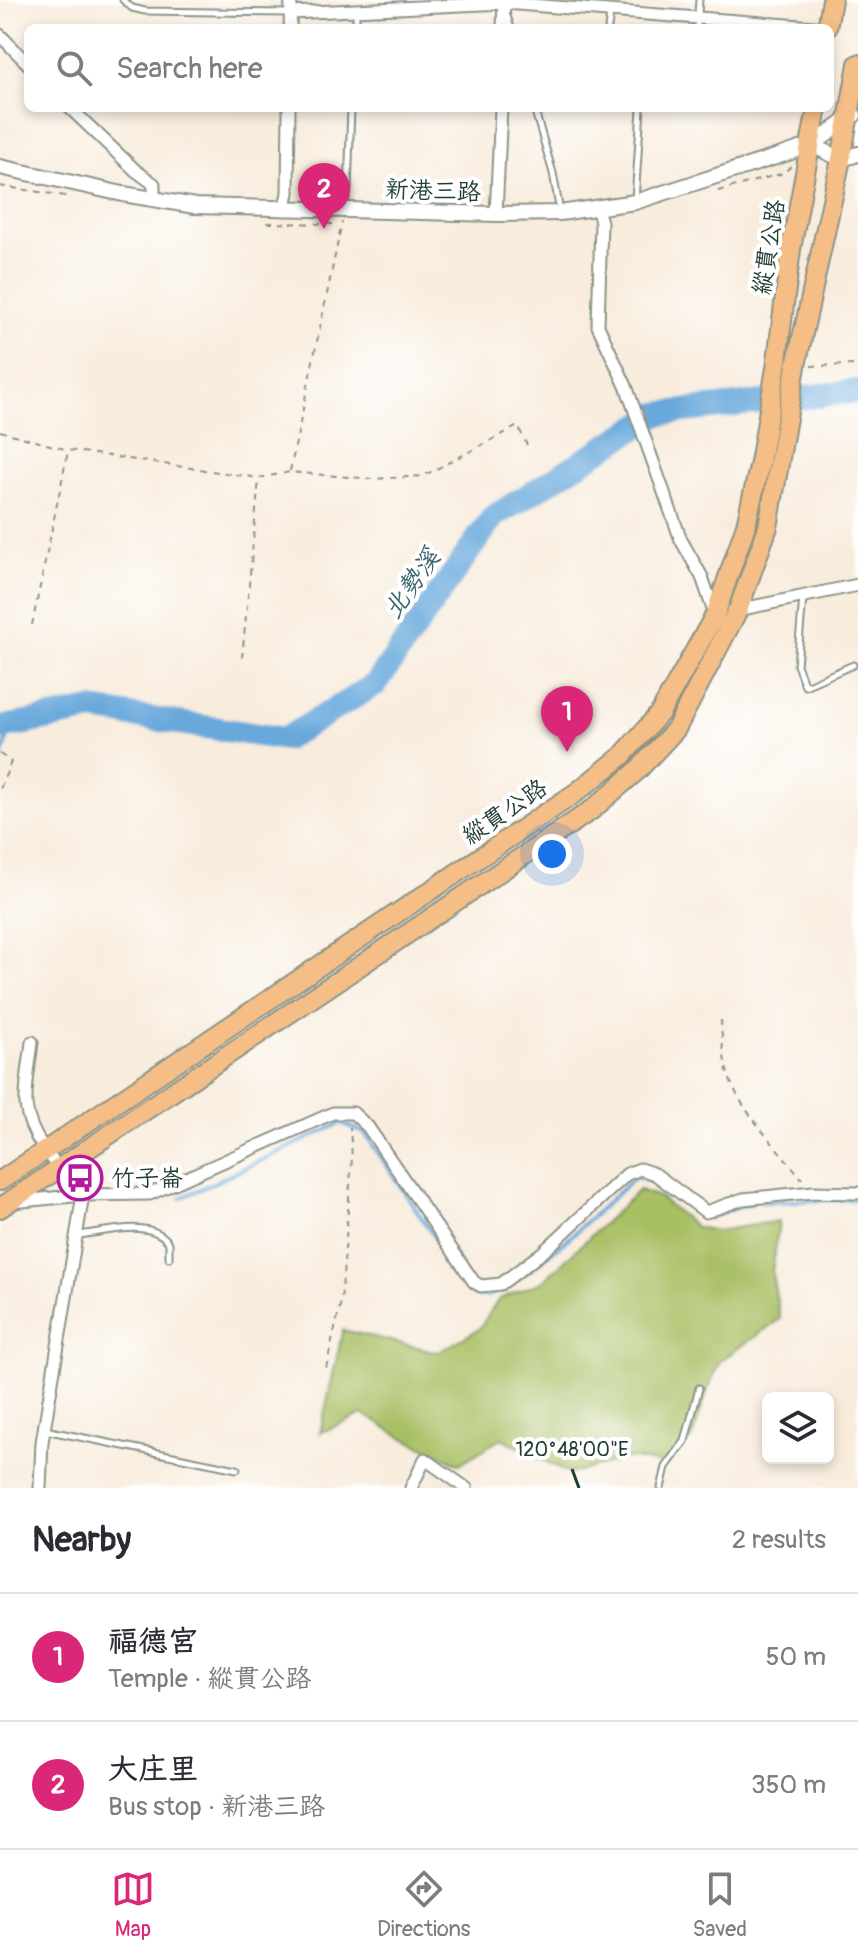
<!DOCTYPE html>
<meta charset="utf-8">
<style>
:root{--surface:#fff;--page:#f7f7f7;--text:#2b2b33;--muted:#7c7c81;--line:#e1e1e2;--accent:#db2777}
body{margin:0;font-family:Pangolin,"LXGW WenKai TC",sans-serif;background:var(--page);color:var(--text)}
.controls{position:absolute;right:24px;bottom:24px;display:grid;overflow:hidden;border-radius:12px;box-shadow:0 4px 12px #0003}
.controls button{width:72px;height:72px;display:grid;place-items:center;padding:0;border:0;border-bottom:2px solid var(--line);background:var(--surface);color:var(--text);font:40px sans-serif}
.you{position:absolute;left:552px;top:854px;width:28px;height:28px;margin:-20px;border:6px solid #fff;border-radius:50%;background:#1a73e8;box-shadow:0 0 0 12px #1a73e833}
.badge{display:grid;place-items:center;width:52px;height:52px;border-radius:50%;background:var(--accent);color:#fff;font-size:26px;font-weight:700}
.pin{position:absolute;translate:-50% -66px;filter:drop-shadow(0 2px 4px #0008)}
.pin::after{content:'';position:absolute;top:42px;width:28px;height:24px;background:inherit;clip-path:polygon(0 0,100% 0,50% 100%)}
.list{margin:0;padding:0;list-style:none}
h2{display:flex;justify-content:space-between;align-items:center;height:104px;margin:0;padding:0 32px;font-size:34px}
h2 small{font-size:26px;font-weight:400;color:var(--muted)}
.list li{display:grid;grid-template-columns:52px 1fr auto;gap:24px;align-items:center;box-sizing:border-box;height:128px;padding:0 32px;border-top:2px solid var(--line)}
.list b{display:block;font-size:30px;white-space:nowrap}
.list p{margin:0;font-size:26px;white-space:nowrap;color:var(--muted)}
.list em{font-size:26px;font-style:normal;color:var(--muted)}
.icon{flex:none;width:44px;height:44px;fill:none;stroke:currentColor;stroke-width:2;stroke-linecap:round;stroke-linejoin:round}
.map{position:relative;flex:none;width:858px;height:1488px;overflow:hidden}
.search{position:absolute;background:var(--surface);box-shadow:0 4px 12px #0003;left:24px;right:24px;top:24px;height:88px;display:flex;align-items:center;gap:20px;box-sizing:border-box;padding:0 28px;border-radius:12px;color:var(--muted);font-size:30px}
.sheet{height:360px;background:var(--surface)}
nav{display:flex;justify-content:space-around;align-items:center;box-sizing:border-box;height:112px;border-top:2px solid var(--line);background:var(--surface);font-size:22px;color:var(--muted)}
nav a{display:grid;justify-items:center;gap:4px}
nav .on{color:var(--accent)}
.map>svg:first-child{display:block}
</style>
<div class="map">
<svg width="858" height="1488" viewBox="0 0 858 1488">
<rect width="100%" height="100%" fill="#fff"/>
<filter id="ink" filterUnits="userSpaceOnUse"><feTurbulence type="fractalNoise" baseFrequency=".0125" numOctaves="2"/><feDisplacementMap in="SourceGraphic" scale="16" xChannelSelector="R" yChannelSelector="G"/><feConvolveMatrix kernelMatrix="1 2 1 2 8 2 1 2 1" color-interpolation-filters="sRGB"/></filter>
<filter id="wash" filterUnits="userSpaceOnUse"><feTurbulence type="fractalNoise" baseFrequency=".006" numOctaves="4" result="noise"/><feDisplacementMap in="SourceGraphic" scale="32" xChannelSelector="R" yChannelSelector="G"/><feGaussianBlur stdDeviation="1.8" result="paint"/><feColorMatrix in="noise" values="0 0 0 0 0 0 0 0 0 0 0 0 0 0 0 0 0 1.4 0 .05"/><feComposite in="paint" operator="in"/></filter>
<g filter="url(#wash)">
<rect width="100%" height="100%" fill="#f8ecdc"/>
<path fill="#a9bf64" stroke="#647e4c" stroke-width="2" d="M639,1190L659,1197L696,1227L717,1231L779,1221L772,1273L780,1319L720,1361L708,1388L692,1439L664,1465L630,1458L569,1474L502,1438L459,1464L402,1437L363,1414L320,1433L343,1330L438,1352L479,1329L499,1299L542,1282Z"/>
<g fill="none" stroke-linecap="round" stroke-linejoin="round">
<path stroke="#68a8db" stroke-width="4" d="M0,765L7,740L0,728
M181,1198L341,1123L365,1133L473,1295L486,1296L504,1290L568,1239L635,1177L651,1180L677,1197
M762,1202L858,1199
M712,1215L753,1203"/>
<path stroke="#68a8db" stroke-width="24" d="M0,728L92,710L285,739L376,684L493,517L658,414L858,391"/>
</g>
</g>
<g filter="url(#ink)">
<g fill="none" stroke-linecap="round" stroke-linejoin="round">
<g stroke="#8c9488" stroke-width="9">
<path id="service" d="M123,0L132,8L145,11L290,13
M507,16L511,28
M356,28V12
M608,28L610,13
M697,28L699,0
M534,108L553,173L560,212
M635,201L641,108
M344,206L348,190L351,108
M803,598L797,665L805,686L853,665
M77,1235C104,1233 152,1217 169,1243V1258
M45,1430L237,1469
M661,1488L666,1467L685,1441L699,1388"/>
</g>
<g stroke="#8c9488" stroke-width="15">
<path id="minor" d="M290,13L504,3L827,28
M290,28L291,0
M503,28L504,0
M0,35L28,64
M70,108L135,170L154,184V198
M597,208L601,222L598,326L626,386L681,540L702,577L714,612
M284,210L288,193L289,108
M496,214L501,108
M733,611L858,585
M32,1042C30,1062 25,1085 26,1105C30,1141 60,1169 83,1195L150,1194L333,1113H353L368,1127L474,1282L481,1286L501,1284L543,1252L627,1174L640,1169L655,1174L706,1212L743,1199L813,1192L858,1193
M12,1202L83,1195L42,1442L40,1488
M411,1488L425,1459L466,1488"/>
</g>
<g stroke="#8c9488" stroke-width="18">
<path id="tertiary" d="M812,145L841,159L858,154
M0,167L123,194L195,206L496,214L560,213L635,202L788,153L812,145L854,115"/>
</g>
<g stroke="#8c9488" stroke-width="22">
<path id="primary" d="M827,28L832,0
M0,1181L577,792L622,756L660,713L715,615L746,525L760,463L776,368L791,249L817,108
M0,1208L593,809L637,771L676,729L738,610L768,527L796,366L841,159L858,64"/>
</g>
<path stroke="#8c9488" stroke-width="2" stroke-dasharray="6 6" stroke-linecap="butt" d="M0,186L66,196
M718,191L784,173L791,166
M267,223L336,224
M811,366L858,365
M0,431L68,450L259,478L290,472L374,479L423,476L518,426L527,445
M290,471L342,222
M32,625L68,451
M242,658L259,479
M0,754L11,762L0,789
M721,1020C722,1041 723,1063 731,1082C745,1116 780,1150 802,1179
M326,1368L341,1302L352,1158L350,1127"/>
<use href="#service" stroke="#fff" stroke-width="5"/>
<use href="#minor" stroke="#fff" stroke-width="11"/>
<use href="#tertiary" stroke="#fff" stroke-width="14"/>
<use href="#primary" stroke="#f6be87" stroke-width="18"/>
</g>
</g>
<path fill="none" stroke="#1f3d34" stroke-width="3" d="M572,1469L579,1488"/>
<defs>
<g id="bus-ring" transform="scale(2.3)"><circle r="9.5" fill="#fff" stroke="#b5179e" stroke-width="1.5"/><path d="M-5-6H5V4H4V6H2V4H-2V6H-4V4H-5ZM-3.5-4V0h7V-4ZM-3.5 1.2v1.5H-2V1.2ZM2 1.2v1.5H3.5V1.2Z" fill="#b5179e"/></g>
</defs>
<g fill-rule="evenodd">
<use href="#bus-ring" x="80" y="1178"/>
</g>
<g text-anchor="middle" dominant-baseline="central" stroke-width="8" stroke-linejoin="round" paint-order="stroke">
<g font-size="24" fill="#1f3d34" stroke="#fff">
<text transform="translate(433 191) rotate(2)">新港三路</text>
<text transform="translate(769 247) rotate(-81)">縱貫公路</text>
<text transform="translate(505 812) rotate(-34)">縱貫公路</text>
</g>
<g font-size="24" fill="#1f3d34" stroke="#fff" text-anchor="start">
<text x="111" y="1178">竹子崙</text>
</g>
<g font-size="26" font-style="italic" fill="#39626e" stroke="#fff">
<text transform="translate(412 584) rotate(-55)">北勢溪</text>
</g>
</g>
<g font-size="20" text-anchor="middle" fill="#1f3d34" stroke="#fff" stroke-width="8" stroke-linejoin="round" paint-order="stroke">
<text x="572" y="1456">120°48'00"E</text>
</g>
</svg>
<div class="controls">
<button><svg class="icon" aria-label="layers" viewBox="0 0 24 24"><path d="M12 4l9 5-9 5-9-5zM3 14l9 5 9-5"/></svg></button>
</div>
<div class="you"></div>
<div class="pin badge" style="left:567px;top:752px">1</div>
<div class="pin badge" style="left:324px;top:229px">2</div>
<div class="search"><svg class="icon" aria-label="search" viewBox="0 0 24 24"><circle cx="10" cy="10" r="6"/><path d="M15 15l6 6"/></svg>Search here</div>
</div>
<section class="sheet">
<h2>Nearby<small>2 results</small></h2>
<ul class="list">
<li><span class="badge">1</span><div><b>福德宮</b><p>Temple · 縱貫公路</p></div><em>50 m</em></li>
<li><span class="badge">2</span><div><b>大庄里</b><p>Bus stop · 新港三路</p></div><em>350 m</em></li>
</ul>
</section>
<nav>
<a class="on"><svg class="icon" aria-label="map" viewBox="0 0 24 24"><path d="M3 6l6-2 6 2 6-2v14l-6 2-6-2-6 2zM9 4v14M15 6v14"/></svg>Map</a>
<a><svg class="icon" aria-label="directions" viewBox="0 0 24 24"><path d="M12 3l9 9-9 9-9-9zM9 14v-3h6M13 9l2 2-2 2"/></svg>Directions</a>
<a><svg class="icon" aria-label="saved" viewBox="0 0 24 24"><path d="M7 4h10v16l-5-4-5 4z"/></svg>Saved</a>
</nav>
